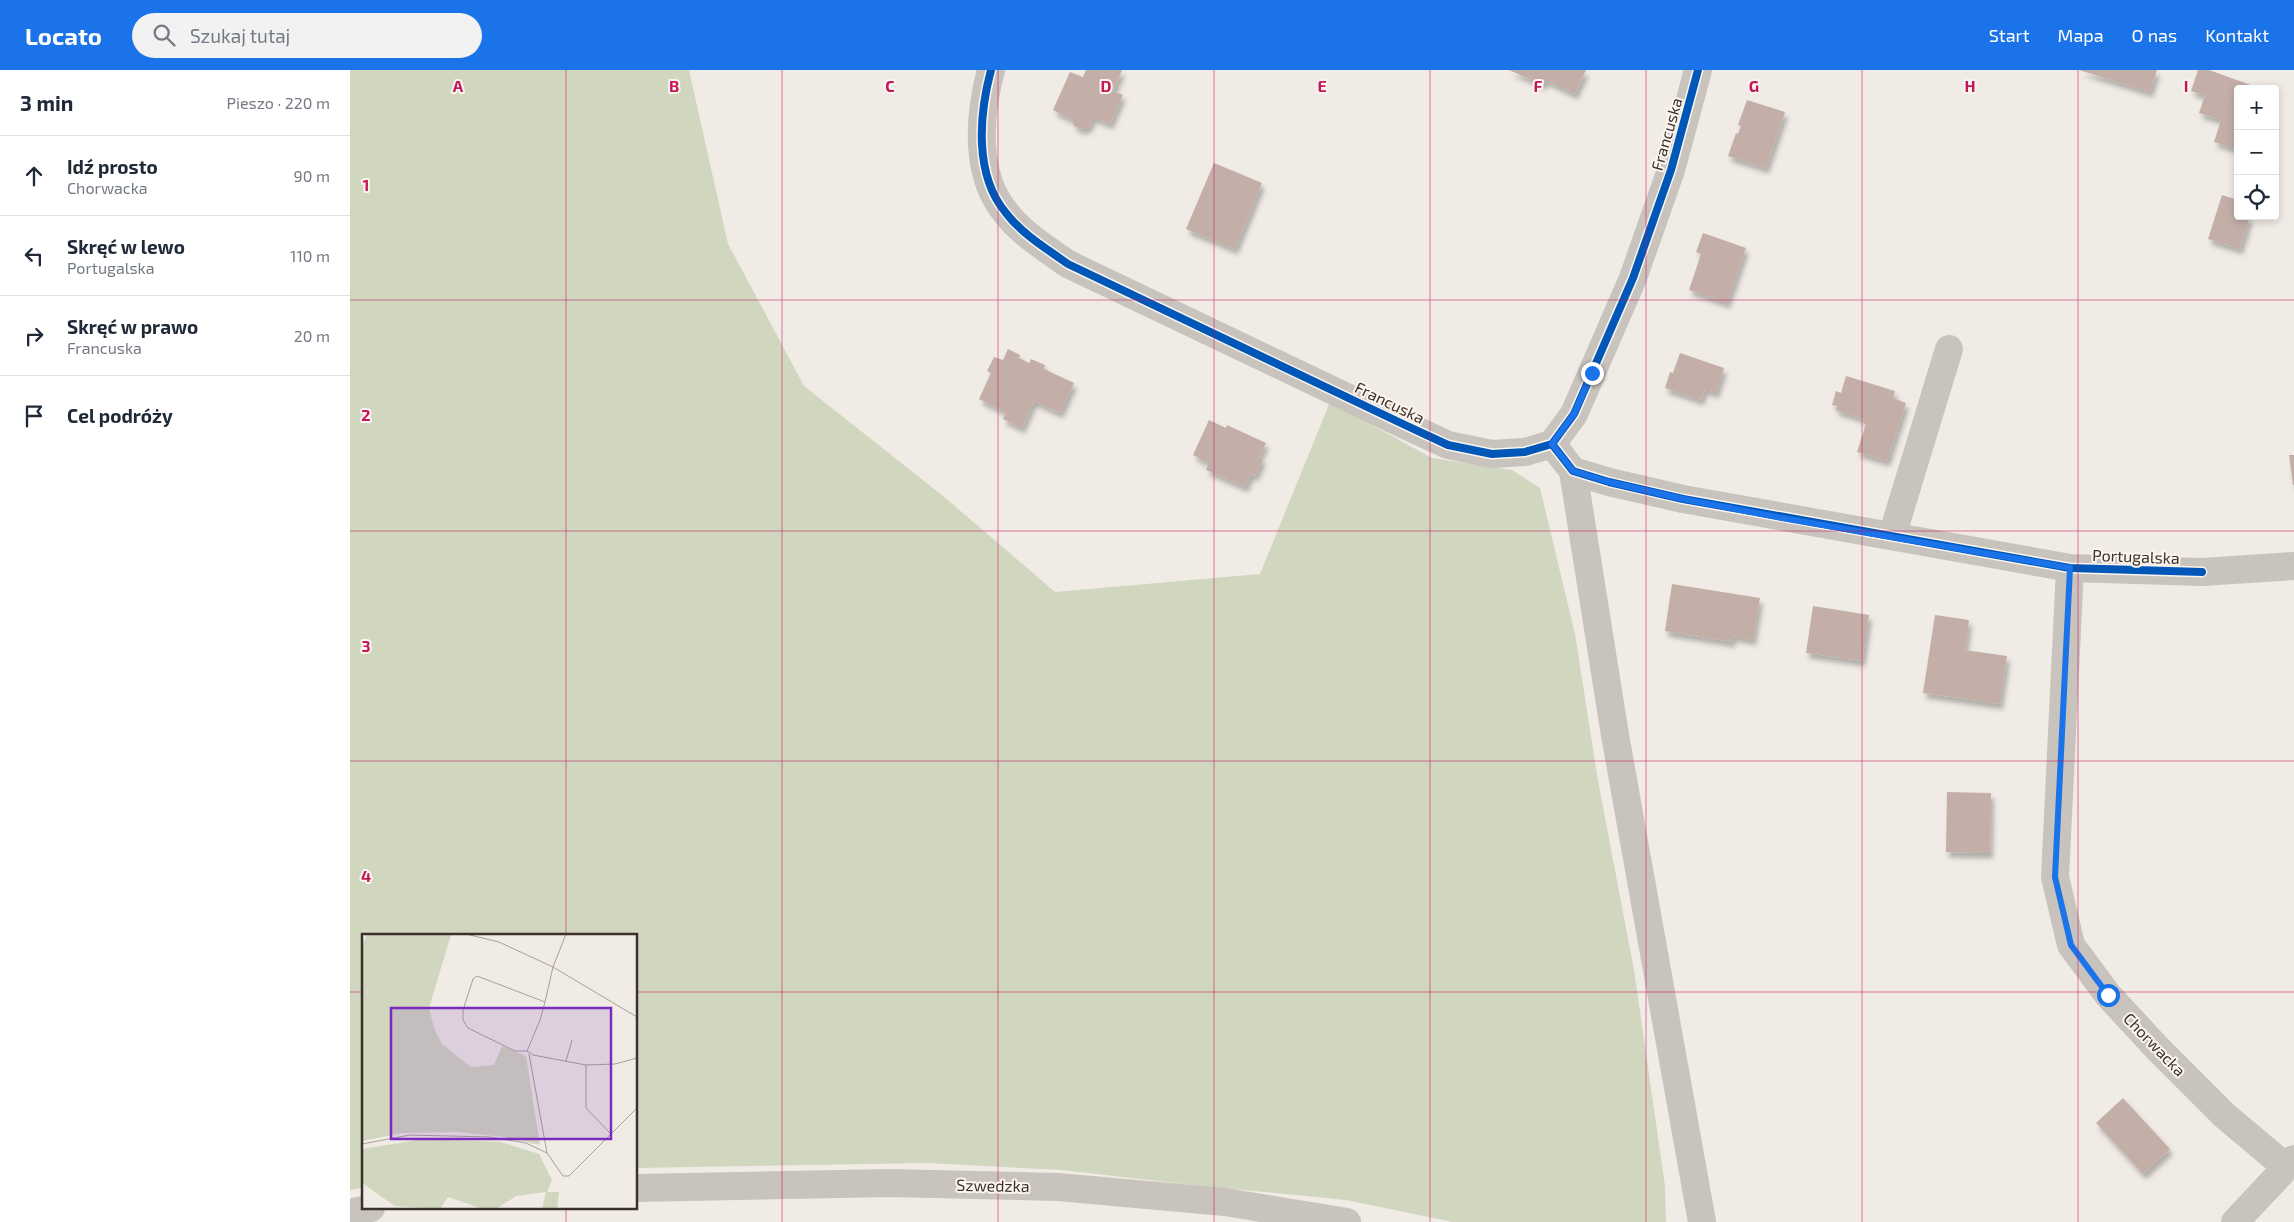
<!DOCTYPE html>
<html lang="pl">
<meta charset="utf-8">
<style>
:root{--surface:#fff;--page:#f2f2f3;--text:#1f2937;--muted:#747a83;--line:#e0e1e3;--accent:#1a73e8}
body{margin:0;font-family:"Exo 2",sans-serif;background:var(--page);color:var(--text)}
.controls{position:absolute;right:15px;top:15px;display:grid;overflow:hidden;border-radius:5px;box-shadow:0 2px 8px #0003}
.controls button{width:45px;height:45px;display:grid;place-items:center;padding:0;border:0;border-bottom:1px solid var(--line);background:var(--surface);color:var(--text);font:25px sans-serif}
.stop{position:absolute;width:15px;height:15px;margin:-11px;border:4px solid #1a73e8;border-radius:50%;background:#fff}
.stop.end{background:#1a73e8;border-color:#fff;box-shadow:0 1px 5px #0008}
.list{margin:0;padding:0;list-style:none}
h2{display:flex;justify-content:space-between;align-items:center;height:65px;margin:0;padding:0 20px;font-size:21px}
h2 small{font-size:16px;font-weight:400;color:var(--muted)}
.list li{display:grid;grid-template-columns:32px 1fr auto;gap:15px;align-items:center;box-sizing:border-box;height:80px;padding:0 20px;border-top:1px solid var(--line)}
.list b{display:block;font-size:19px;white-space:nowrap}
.list p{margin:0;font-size:16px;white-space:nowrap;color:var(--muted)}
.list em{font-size:16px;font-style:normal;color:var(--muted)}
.icon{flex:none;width:28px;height:28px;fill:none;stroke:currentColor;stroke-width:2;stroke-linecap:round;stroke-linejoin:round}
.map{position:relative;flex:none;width:1944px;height:1152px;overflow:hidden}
header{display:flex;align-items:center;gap:30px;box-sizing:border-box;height:70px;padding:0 25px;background:var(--accent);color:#fff}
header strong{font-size:24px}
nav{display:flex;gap:28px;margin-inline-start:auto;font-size:18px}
.search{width:350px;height:45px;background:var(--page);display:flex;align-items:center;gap:12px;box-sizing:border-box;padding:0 18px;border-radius:28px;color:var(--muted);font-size:19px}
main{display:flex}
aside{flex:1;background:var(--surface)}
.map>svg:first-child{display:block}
</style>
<header>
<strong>Locato</strong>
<div class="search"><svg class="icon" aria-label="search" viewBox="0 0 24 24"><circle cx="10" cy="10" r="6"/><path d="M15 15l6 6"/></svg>Szukaj tutaj</div>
<nav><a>Start</a><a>Mapa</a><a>O nas</a><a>Kontakt</a></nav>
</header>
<main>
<aside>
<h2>3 min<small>Pieszo · 220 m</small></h2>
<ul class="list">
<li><svg class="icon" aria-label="ahead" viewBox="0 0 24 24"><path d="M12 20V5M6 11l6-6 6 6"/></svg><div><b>Idź prosto</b><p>Chorwacka</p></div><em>90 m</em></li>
<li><svg class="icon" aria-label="left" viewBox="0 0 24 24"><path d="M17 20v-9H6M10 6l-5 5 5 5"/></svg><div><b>Skręć w lewo</b><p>Portugalska</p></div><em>110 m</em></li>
<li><svg class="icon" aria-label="right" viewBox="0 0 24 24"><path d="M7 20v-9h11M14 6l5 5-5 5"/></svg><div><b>Skręć w prawo</b><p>Francuska</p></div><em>20 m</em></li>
<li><svg class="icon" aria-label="arrive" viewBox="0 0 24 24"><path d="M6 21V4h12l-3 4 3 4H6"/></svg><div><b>Cel podróży</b></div></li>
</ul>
</aside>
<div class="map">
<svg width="1944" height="1152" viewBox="0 0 1944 1152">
<defs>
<filter id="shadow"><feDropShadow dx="3" dy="5.5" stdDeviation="2.5" flood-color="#0004"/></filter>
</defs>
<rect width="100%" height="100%" fill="#f0ebe5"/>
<path fill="#d1d6bf" d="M0,0H339L378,174L454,316L593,426L705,522L910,504L980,332L1082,388L1162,400L1190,418L1225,564L1248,711L1284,900L1315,1116L1316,1152H1103L996,1130L842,1115L712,1100L576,1093L286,1098V866H14V1117L0,1120Z"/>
<path fill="#c3afa7" filter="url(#shadow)" d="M736,0H772L763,21L773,25L760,54L743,47L739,57L732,59L724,56L723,50L703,40L720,2L733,7Z
M1159,0H1236L1225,24L1195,10L1193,15Z
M1729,0H1807L1800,22Z
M1848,0H1859L1909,18L1888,19V79L1864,72L1871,50L1849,43L1855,25L1841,21Z
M1397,30L1435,42L1416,98L1378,86L1386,63L1388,64L1391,56L1388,55Z
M864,93L912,113L885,179L836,159Z
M1872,125L1888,130V146H1900L1890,179L1858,169Z
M1353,163L1396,178L1377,233L1339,220L1351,184L1346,182Z
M658,279L670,285L669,288L679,293L681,289L695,295L694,299L724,313L710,343L684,331L672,358L653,349L656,342L629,329L641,303L637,301L644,287L653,290Z
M1330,283L1374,298L1366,323L1355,319L1351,330L1315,318L1320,302L1323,303Z
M1496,306L1545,321L1543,328L1556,333L1537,391L1507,382L1516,354L1512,353L1514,349L1486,340L1487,336L1482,335L1486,321L1491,323Z
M859,350L876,358L877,355L916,373L909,387L913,389L905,406L901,404L895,417L856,400L859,393L843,385Z
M1939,385H1944V415H1943Z
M1322,514L1410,528L1403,570L1383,566L1382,572L1315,561Z
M1463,536L1519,545L1512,591L1456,583Z
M1585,545L1619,550L1615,580L1657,586L1650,634L1573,623Z
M1597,722L1641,723L1640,783L1596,782Z
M1773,1028L1820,1079L1793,1104L1746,1053Z"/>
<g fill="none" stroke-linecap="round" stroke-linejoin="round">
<path stroke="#c9c3be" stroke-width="28" d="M641,0C629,45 624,105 656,143C672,164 697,179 718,194L1055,355L1098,375L1142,384L1175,382L1202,374L1224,344L1283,208L1321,100L1348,0
M1202,374L1223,401L1259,412L1333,429L1720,498L1852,502L1944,496
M1223,401L1265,665L1352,1152
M1542,466L1599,279
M1720,498L1705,807L1721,875L1758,925L1808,979L1874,1045L1936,1097
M286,1118L540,1113L708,1117L875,1132L997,1152
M0,1143L21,1138
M1885,1152L1944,1089"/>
<g stroke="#fbf5ee" stroke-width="11">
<path id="cycleway" d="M641,0C629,45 624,105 656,143C672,164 697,179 718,194L1055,355L1098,375L1142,384L1175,382L1202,374L1224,344L1283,208L1321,100L1348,0
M1202,374L1223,401L1259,412L1333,429L1720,498L1852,502"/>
</g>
<use href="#cycleway" stroke="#0057b8" stroke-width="8"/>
</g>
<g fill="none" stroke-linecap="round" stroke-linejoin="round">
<path stroke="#1a73e8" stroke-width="6" d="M1242,303L1224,344L1202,374L1223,401L1259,412L1333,429L1432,448L1720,498L1705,807L1721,875L1758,925"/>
</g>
<path fill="none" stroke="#c2185b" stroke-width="1" stroke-opacity="0.55" d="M216,0V866M432,0V1152M648,0V1152M864,0V1152M1080,0V1152M1296,0V1152M1512,0V1152M1728,0V1152M0,230H1944M0,461H1944M0,691H1944M0,922H14M286,922H1944M216,1138V1152"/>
<g text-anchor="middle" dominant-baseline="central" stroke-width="4" stroke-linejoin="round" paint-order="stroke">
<g font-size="16" fill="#3b302b" stroke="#fbf5ee">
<text transform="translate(1316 64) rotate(-74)">Francuska</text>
<text transform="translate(1040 332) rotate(26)">Francuska</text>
<text transform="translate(1786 486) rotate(2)">Portugalska</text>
<text transform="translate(1805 974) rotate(46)">Chorwacka</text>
<text transform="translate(643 1115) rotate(1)">Szwedzka</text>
</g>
</g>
<g transform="translate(12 864)">
<rect width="275" height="275" fill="#f0ebe5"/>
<path d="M5,0L89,1L67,74L72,94L80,110L109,133L132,131L140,112L164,122L178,211L142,203L94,198L40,199L0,207V12ZM62,205L139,208L177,220L190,246L185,258H197L195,275H180L184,258L154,262L134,275H121L86,263L78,275L33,272L0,249V215Z" fill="#d1d6bf"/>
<path fill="none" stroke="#a8a09b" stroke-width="1" d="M104,0L137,8L191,33L183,68L178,86L165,117H153L106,94L101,86V76L111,45L115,42L183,68M204,0L191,33L275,83M165,117L171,121L224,131L253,130L275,124M167,120L185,219M204,127L210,106M224,131V174L248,199M0,210L48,201L128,203L164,209L185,219L201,242H207L275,174"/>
<path fill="#7b2cbf" fill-opacity="0.15" stroke="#7b2cbf" stroke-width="2.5" d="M29,74H249V205H29Z"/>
<rect width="275" height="275" fill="none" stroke="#3b302b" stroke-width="2.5"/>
</g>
<g font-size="16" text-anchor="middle" font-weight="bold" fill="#c2185b" stroke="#fbf5ee" stroke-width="4" stroke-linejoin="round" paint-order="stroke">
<text x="108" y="22">A</text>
<text x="324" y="22">B</text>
<text x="540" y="22">C</text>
<text x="756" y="22">D</text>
<text x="972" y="22">E</text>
<text x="1188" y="22">F</text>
<text x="1404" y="22">G</text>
<text x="1620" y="22">H</text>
<text x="1836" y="22">I</text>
<text x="16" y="121">1</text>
<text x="16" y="351">2</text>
<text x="16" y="582">3</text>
<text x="16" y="812">4</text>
</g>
</svg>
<div class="controls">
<button>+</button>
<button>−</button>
<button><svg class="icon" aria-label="locate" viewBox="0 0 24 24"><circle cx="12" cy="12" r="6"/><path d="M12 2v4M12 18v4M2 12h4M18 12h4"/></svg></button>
</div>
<div class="stop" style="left:1758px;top:925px"></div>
<div class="stop end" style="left:1242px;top:303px"></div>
</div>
</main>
